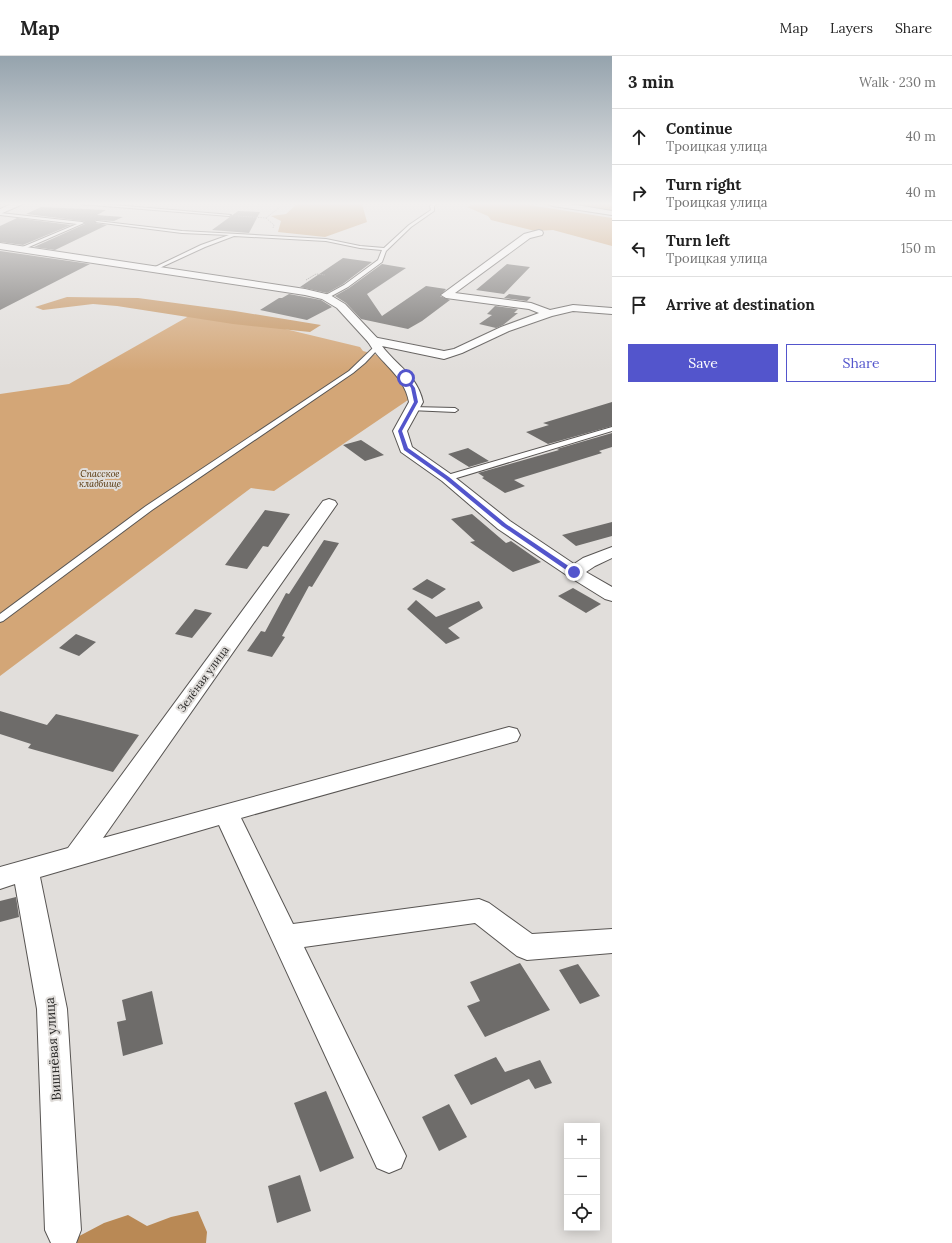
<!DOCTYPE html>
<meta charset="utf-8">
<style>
:root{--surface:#fff;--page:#f6f6f6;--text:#222;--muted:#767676;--line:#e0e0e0;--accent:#5355cc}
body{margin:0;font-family:Lora,serif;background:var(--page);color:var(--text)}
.controls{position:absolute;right:12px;bottom:12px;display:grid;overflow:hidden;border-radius:0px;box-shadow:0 2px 10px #0003}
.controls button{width:36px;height:36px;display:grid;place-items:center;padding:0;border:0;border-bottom:1px solid var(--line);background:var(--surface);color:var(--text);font:20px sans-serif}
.stop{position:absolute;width:12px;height:12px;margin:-9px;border:3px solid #5355cc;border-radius:50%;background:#fff}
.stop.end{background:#5355cc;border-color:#fff;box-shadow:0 1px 4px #0008}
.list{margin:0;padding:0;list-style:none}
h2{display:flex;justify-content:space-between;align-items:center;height:52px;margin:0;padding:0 16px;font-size:17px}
h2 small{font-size:13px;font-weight:400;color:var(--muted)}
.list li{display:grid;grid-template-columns:26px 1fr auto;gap:12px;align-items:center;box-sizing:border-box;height:56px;padding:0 16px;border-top:1px solid var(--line)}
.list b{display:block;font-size:15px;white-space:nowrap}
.list p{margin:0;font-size:13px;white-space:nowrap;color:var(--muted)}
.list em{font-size:13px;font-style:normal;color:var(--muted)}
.actions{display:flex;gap:8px;padding:12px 16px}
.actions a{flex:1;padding:9px 0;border:1px solid var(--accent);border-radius:0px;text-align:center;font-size:14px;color:var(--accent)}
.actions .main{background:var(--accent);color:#fff}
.icon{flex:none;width:22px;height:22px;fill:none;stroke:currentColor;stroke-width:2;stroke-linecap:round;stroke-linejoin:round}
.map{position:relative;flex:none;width:612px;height:1187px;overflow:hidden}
header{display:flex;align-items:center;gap:24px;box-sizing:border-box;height:56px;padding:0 20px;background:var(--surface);border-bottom:1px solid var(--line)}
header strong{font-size:19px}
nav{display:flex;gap:22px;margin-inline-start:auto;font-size:14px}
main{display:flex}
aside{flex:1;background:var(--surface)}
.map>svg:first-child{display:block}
</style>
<header>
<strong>Map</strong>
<nav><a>Map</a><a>Layers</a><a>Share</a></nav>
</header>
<main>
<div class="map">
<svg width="612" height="1187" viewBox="0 0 612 1187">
<rect width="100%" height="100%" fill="#e1dedb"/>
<path fill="#d3a677" d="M538,148H612V160Z
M223,258L360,291L363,295L377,299L402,321L408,344L274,435L251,432L0,620V338L69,328L189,260Z"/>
<path fill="#c59460" d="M473,148H522L612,162V190L553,174L535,175L491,164L488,160L467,151Z
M67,241L138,242L235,255L321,269L310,276L233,268L117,250L93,248L43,254L35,251Z"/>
<path fill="#b98955" d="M297,148H362L367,166L325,181L278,176L281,165L271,160L286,158Z
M198,1155L207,1176L206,1187H66L104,1167L128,1159L147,1170L171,1161Z"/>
<path fill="#6e6c6a" d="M41,151L106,154L97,159L123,161L114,165L96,164L94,166L95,167L107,169L55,194L34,191L85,168V166L82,165L26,158Z
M238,155L260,156L249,177L212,174Z
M17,162L71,169L23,189L0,186V170Z
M0,195L90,208L0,254Z
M343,202L372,206L343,228L327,237L300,231Z
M382,208L406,212L367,238L382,260L426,230L446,233L440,240L450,244L422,265L408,273L361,263L346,247L335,240L349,232Z
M507,208L530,211L504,238L476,234Z
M289,238L321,244L332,251L307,264L260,254L279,242H282Z
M509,238L531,241L527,245L504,242Z
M495,250L518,253L514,257H518L503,269L496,272L479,268L492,259L487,258Z
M612,346V370L548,388L526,376L549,369L543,367Z
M612,377V391L599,395L602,397L514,424L525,430L505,437L482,422L484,421L478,417L559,394L557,393Z
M361,384L384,399L365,405L343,389Z
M468,392L489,405L469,411L448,398Z
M265,454L290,458L268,491L263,490L247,513L225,509Z
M472,458L506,487L511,485L541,506L513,516L470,486L475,485L451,463Z
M612,466V480L576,490L562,479Z
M324,484L339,487L312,531L309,530L282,580L285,581L272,601L247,595L261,575L265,576L286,537L289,538Z
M427,523L446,533L432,543L412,533Z
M573,532L601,548L586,557L558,540Z
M416,544L436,561L479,545L483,552L448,572L460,582L446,588L407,553Z
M195,553L212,557L192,582L175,578Z
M76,578L96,586L79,600L59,592Z
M0,655L47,669L56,658L139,679L113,716L28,692L31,688L0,678Z
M16,841L19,861L0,866V845Z
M520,907L550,954L485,981L467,950L480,945L470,926Z
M578,908L600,940L580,948L559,914Z
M152,935L163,988L123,1000L117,966L126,964L122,944Z
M496,1001L505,1016L540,1004L552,1027L535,1033L529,1023L471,1049L454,1019Z
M326,1035L354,1102L320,1116L294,1047Z
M449,1048L467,1081L439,1095L422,1061Z
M300,1119L311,1155L277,1167L268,1130Z"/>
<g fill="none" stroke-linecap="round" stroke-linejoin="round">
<g stroke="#585553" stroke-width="2">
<path id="lane" d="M80,148H102L231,159L229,160Z
M432,148H437L434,150V155L411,171L386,195L382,206L348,231L326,243L323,241L324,240L344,229L378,204L382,194L360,192L326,185L234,180L205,191L153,215L151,213L201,189L229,179L182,177L95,166L97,165L182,175L326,183L360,190L384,192L409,169L431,154L430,150Z
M0,157L82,166L84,167L22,194L20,192L77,168L0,159Z
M374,291L379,292L365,307L353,317L152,454L3,565L0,566V558L146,450L349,315Z
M412,351L455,352L458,354L455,356L410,354V352Z
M612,371V375L450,424H447L443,422L444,420Z"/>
</g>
<g stroke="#585553" stroke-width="2">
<path id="street" d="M11,148H23L0,158V153Z
M549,148H571L612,155V159L553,150Z
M539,174L542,175L543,177L542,179L530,182L455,237L531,247L550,254L573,249L612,252V258L573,255L552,260L509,275L462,297L444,303L382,290C397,310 417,319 423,346L407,375L412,391L452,419L510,465L574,508L583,502L612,491V502L595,510L586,516L612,531V545L605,543L568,520L498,473L442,425L401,396L393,375L409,346C404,318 380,308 367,284L369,282L373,281L444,295L454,293L501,271L539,257L529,253L446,242L441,239L524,178Z
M329,443L335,445L337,448L103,782L509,671L517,673L520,679L517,685L241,762L293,868L479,843L489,847L532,878L612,873V897L527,904L517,900L475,867L304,891L406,1100L401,1112L389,1117L377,1112L219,769L40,821L67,953L81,1174L76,1187H51L45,1174L37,953L15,828L0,833V811L68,792L323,445Z"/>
</g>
<g stroke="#585553" stroke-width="2">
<path id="secondary" d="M0,187L305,233L330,239L345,248L379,284L377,287H369L337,252L322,243L305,239L0,193Z"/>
</g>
<path stroke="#918f8d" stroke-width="1" stroke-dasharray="1.5 1" stroke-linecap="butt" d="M238,160L266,162L284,148
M266,162L274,169L273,172
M306,224L316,218L325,219"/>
<use href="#lane" fill="#fff" fill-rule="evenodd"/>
<use href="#street" fill="#fff" fill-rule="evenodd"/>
<use href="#secondary" fill="#fff" fill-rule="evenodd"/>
</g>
<linearGradient id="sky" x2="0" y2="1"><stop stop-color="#95a3ad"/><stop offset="0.47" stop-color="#f2f0ef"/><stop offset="1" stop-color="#f2f0ef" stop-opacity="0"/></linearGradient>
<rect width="612" height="315" fill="url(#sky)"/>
<path fill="#5355cc" d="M404,321H407L415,332L418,346L402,375L408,392L449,421L506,468L576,515V518H572L502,470L445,423L404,394L398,375L414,346L411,332Z"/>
<g text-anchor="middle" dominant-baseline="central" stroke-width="4" stroke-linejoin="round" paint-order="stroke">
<g font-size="9" font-style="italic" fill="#513004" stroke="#e1dedb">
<text x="100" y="417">Спасское<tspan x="100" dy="10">кладбище</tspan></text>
</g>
<g font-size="11" fill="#2a2928" stroke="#e1dedb">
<text transform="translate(203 623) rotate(-54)">Зелёная улица</text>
</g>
<g font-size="13" fill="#2a2928" stroke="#e1dedb">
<text transform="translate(53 993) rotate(-94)">Вишнёвая улица</text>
</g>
</g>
</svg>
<div class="controls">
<button>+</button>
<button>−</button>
<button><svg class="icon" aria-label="locate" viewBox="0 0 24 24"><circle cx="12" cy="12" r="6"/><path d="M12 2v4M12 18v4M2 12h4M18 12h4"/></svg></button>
</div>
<div class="stop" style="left:406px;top:322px"></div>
<div class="stop end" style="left:574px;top:516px"></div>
</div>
<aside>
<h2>3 min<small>Walk · 230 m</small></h2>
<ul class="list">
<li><svg class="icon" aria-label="ahead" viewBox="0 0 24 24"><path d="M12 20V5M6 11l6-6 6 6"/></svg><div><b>Continue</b><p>Троицкая улица</p></div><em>40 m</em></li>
<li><svg class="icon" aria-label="right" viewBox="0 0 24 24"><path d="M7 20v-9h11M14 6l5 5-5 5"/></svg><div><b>Turn right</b><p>Троицкая улица</p></div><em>40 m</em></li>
<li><svg class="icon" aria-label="left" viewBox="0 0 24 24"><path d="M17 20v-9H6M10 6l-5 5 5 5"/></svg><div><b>Turn left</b><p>Троицкая улица</p></div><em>150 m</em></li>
<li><svg class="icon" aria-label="arrive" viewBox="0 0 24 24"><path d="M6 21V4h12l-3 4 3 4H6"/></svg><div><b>Arrive at destination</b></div></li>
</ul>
<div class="actions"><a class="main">Save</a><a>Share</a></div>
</aside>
</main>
